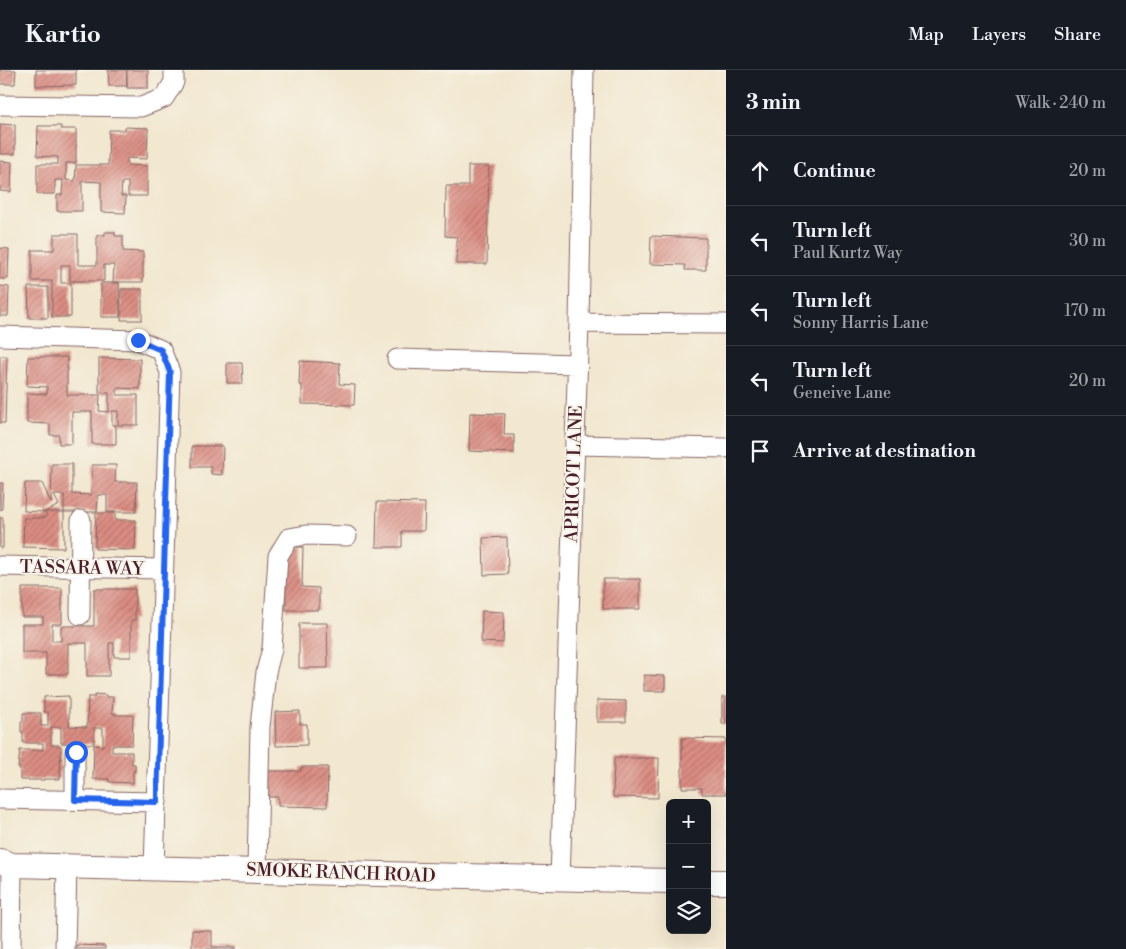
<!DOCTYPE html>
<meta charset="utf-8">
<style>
:root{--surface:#171b24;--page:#242831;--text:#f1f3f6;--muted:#9ea1a6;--line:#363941}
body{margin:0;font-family:"Libre Bodoni",serif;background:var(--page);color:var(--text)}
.controls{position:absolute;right:15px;bottom:15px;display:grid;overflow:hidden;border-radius:8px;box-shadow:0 5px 20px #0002}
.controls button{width:45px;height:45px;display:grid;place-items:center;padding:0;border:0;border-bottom:1px solid var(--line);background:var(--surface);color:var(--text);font:25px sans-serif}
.stop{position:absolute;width:15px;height:15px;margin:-11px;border:4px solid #2563eb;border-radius:50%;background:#fff}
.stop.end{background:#2563eb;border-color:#fff;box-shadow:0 1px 5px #0008}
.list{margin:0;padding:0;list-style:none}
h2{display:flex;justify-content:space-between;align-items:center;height:65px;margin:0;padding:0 20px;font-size:21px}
h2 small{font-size:16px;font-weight:400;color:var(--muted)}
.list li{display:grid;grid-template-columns:32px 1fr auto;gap:15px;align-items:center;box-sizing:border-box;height:70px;padding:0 20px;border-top:1px solid var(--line)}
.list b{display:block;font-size:19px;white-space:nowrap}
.list p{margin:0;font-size:16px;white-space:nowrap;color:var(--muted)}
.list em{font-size:16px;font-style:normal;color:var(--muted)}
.icon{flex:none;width:28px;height:28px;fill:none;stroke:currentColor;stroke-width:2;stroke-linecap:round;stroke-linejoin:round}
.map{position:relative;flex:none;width:726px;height:879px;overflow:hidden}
header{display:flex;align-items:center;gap:30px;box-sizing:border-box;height:70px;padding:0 25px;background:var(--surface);border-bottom:1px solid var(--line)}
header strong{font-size:24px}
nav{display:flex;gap:28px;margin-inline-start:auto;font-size:18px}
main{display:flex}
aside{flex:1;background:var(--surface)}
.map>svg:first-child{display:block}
</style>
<header>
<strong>Kartio</strong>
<nav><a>Map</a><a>Layers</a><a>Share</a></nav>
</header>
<main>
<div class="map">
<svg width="726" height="879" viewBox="0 0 726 879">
<defs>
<pattern id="building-hatch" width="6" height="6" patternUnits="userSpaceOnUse" patternTransform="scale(1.25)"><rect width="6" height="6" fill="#db8d83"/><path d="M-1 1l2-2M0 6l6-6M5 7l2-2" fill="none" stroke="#b4736b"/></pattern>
</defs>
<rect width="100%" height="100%" fill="#f7f3e8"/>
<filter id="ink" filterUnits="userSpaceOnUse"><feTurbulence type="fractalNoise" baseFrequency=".02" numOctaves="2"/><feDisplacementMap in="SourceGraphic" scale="10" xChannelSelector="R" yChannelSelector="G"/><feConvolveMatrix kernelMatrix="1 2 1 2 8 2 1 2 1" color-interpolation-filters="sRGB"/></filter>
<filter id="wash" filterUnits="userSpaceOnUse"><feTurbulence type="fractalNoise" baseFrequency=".0096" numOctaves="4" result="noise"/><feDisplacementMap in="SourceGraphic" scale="20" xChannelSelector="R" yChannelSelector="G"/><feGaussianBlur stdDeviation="1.12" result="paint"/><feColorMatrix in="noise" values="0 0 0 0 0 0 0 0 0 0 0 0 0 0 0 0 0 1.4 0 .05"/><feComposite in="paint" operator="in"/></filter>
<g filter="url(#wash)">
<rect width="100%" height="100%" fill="#f2e7cf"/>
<g id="blocks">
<path fill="url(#building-hatch)" d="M0,0H16L15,14H0Z
M36,0H76V15L36,16Z
M108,0H126L127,16H109Z
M127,0H148V18H127Z
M0,54L15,55V84H0Z
M38,56H61V59H76V93H66V110L75,111L76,95H108L109,60H125V57L148,58L147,89L127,88V95L147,96V126H128V112H122L121,126H126L125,143L101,142V112L82,111V141H57V125H62L63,110H55V124H37V94H58V87L37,86Z
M0,91L12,92L11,122L0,121Z
M468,96H489L487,194H456L457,167L445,166L446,116H468Z
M105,162H115V166H123V181L143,182V212H113L114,195H104V211H70V195H61V213H71V247H52V211H32V180H54V164H78V195H97V165H105Z
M651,166L706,168V200H685V195L650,194Z
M0,178L9,179L8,209H0Z
M101,213H119L120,247H101Z
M0,216L9,217L8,246H0Z
M28,217H48V248H29Z
M121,219H142V250H121Z
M0,286H7L5,353H0Z
M28,287H67V325H100L99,341L109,342V323H99V288L140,289V319L117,318V325H138V355H118V341H112V355H116V374H92V342H72V374H59V365H50V354L27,353V323L47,324V317L27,316Z
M300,291L340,293L339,314L355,315L354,335L302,334V315H299Z
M227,293H242L243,313H227Z
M470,343L505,344L504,365H514V383L469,381Z
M192,376H223L222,405L211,404V397H192Z
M52,394H72V424L91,425L92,395H116L115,412H137L136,442H107V425H98L97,442H64V425H54L59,435L45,442L24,441L25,413H42L51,433Z
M0,413H3L2,440L0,439Z
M377,432L425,433L424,461H402V477H376Z
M45,442H64V478L23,477L24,448H42L47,446Z
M96,443H115V450H136L135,480L95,479Z
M0,448H3V478H0Z
M507,467L508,504L484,505L483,468Z
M286,477H303L302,517L319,518V540H286Z
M603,509H640V539H603Z
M22,518H62V554H52V571H61V556H94V519H135V550H131V587H114V573H109V606H87V573H68V604H46V583H22V554H43V547H22Z
M482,541L504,542L503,573L481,572Z
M299,553H327L328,598H299Z
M644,605L665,606V621H644Z
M95,624L106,625V627H113L112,643H115V645H133L132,675H112V682H132V694H135V701H133V713L109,712V709H93L94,675L103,676V658H94V674L61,673V657H51V675H59L61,677L60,709H44V710H20V698H18L20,680H43V673H23V662H21V651H23V643H41V656H48V642H44V627L69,626V656L87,657L88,627H95Z
M722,627H726V654H722Z
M597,630L626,631V652H597Z
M300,641V654H307V675L276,676L275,642Z
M682,668L726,669V724H702V718H682Z
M614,688H659L658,728L613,727Z
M301,697H328L327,737L278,736V727H267V701H301Z
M192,860L212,861V877H236V879H192Z
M76,875L105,876V879H76Z"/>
</g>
</g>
<g filter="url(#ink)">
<use href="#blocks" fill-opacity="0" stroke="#856564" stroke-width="1"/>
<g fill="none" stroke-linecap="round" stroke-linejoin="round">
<g stroke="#856564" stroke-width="21">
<path id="minor" d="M0,35L141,37L164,28L174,12V0
M579,253L726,254
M0,266L138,270L161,280L170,302L154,798
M397,289L577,294
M575,375L726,378
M0,496L163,499
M80,545L81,450
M0,729L157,732
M75,730V682
M257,800L260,657L266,602L272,579L278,486L289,468L306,465L347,466
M560,809L579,253L584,0
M11,879L12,795
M65,879L67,796"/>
</g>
<g stroke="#856564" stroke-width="26">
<path id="major" d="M0,791L12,795L670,811
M707,812H726"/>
</g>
<use href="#minor" stroke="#fff" stroke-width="19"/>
<use href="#major" stroke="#fff" stroke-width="24"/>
</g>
</g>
<g fill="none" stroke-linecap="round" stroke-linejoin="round" filter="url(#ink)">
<path stroke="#2563eb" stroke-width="6" d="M76,682L75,730L157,732L170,302L161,280L138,270"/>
</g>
<g text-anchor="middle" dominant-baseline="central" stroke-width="4" stroke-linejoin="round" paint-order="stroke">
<g font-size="18" fill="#4a1f2b" stroke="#f7f3e8">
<text transform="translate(574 404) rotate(-88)">APRICOT LANE</text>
<text transform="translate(82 498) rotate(1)">TASSARA WAY</text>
<text transform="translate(341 803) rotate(2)">SMOKE RANCH ROAD</text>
</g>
</g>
</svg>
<div class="controls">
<button>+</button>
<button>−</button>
<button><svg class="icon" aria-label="layers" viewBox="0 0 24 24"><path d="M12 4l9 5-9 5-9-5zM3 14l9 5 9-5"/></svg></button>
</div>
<div class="stop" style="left:76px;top:682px"></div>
<div class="stop end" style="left:138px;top:270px"></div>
</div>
<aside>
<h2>3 min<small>Walk · 240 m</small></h2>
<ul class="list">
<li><svg class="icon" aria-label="ahead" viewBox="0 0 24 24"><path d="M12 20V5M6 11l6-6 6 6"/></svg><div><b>Continue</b></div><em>20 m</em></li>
<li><svg class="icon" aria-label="left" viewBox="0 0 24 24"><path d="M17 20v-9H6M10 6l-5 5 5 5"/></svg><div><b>Turn left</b><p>Paul Kurtz Way</p></div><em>30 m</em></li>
<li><svg class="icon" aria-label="left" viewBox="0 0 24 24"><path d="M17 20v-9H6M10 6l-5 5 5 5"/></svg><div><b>Turn left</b><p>Sonny Harris Lane</p></div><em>170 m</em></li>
<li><svg class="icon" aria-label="left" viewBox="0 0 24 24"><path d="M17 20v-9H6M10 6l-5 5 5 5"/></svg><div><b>Turn left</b><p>Geneive Lane</p></div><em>20 m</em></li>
<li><svg class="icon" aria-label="arrive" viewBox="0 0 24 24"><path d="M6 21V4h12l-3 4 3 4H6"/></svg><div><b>Arrive at destination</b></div></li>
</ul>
</aside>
</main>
